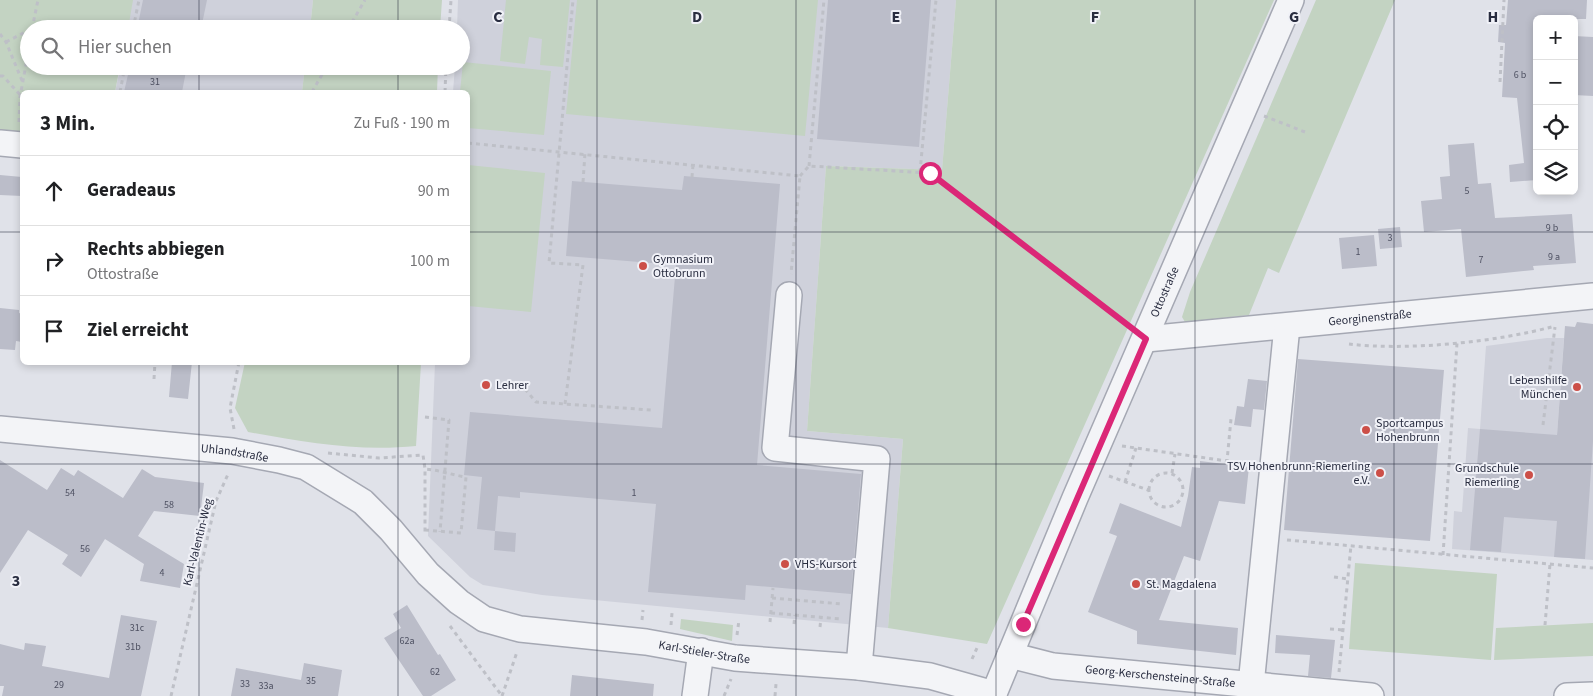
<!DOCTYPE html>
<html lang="de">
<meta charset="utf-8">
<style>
:root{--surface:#fff;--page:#f6f6f6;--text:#202124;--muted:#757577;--line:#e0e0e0}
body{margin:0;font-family:"Source Sans 3",sans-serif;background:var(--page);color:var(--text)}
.controls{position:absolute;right:15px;top:15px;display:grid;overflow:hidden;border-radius:8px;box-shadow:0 2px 8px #0003}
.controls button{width:45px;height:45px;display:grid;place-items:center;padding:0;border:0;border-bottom:1px solid var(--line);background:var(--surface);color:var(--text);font:25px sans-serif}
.stop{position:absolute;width:15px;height:15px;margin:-11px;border:4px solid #db2777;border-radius:50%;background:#fff}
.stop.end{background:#db2777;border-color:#fff;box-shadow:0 1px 5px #0008}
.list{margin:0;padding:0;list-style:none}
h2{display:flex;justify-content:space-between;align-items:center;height:65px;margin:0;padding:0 20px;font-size:21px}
h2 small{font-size:16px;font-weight:400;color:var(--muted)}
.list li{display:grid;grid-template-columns:32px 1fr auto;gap:15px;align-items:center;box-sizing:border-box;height:70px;padding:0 20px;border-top:1px solid var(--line)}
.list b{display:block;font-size:19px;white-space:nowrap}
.list p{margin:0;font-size:16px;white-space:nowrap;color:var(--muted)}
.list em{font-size:16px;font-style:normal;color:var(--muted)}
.icon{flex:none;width:28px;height:28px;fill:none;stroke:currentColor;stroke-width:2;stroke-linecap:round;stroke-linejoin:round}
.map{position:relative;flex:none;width:1593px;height:696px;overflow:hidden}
.search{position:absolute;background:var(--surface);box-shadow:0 2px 8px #0003;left:20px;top:20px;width:450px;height:55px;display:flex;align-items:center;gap:12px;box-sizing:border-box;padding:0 18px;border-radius:28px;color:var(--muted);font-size:19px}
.panel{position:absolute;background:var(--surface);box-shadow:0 2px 8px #0003;left:20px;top:90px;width:450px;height:275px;border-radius:8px}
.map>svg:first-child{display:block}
</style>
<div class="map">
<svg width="1593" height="696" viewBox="0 0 1593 696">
<rect width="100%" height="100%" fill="#e0e2e9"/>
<path fill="#cfd1db" d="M102,0H313L310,29H97Z
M458,0H956L942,170L826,166L807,431L903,439L888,628L542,595L483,585L470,577L428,536L435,363L468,362V92H453L455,66H461V29H457Z
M107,66H305L302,92H115L120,69Z
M1547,338H1564L1557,435L1593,438V560L1452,549L1454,511L1462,512L1468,428L1480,429L1486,346Z"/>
<path fill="#c3d3c2" d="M0,0H133L128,29H29V66H120L115,92H22V135L0,134Z
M313,0H442L440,29H310Z
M506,0H570L563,67L540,65L542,39L529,37L525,64L500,61Z
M577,0H818L805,136L566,114Z
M956,0H1274L987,644L888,628L903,439L807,431L826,166L942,170Z
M1316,0H1395L1279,273L1268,268L1249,315L1185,322L1182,317L1190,292Z
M463,62L551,71L544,135L468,128V92H460Z
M305,66H438L437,92H302Z
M468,165L545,173L531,312L468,306Z
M245,362L421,363L416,446C358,452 304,442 248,432L235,408Z
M1355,563L1497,574L1491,660L1349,649Z
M681,619L733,625L732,641L680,629Z
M1593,623V656L1494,660L1496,628Z"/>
<path fill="#bbbdc9" d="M143,0H207L201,29H137Z
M828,0H931L919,147L817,139Z
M1508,0H1587L1586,19H1537V180L1510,182L1509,165L1524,163L1517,98L1502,97L1505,43L1498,42L1499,25H1506Z
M1574,36L1593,37V96L1574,95Z
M130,66H187L182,92H124Z
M1474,143L1478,184L1491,183L1495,218L1572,214L1576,263L1533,266L1534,270L1466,277L1461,229L1424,232L1421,201L1442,199L1440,177L1450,176L1448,145Z
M0,175L22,177V196L0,195Z
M684,176L780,184L757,465L861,474L851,594L746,585L745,600L648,592L656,504L520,492V498L498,496L495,531L477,529L482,477L464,475L470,412L662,428L676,265L566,256L572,181L682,190Z
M1400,227L1402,247L1380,249L1378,229Z
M1374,235L1377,266L1342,269L1339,238Z
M0,308L19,310V313L22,314V342L16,341L15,350L0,349Z
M1577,322L1593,324V441L1585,559L1554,557L1557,521L1504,517L1501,552L1470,550L1480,429L1557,435L1565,326L1575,327Z
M1298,359L1444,370L1430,541L1284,530Z
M172,362H192L188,399L169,397Z
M1248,379L1267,381L1264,410L1253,409L1251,427L1234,425L1237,406L1244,407Z
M0,460L47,490L61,468L74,476L78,470L123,498L142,469L155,477L204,483L200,516L154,511L138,536L184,564L180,588L140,581L144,564L105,539L81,577L62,564L68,555L28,530L0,573Z
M1200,461L1249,467L1245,504L1219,501L1200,561L1184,556L1159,620L1238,628L1236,655L1137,644V631L1088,612L1117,536L1109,533L1120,503L1181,527L1188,496L1192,467L1200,468Z
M495,531L516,533L515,552L494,550Z
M407,605L438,655L440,654L456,680L431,696H423L384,638L401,628L393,614Z
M121,615L157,621L141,696H2L4,686H0V644L24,650L25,643L46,646L42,666L109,678Z
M1276,635L1335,640L1331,678L1308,676L1310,655L1275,653Z
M304,663L342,670L338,696H231L236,668L301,680Z
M572,675L654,684L653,696H570Z"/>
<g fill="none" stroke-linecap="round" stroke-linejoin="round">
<g stroke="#a5a8b3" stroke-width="28">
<g id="minor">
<path d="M0,143L22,145"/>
<path d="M789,295L775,448L877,459L859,667"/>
<path id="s1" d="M1146,339L1593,296"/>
<path id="s2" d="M0,429L232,451L279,460L306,467L363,502L391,530L428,574L459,602L484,619L520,629L646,642L735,658L859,667L930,676L994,694"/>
<path id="s3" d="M1010,655L1053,666L1371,696"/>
<path d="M1251,685L1287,326"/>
<path d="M695,696L701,651"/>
<path id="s4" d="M993,696L1075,498L1291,0"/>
<path d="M1567,696L1593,695"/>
</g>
</g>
<path stroke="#bec0c7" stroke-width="3" stroke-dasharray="4 4" stroke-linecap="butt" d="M32,29L38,0
M133,29L139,0
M348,29L365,0
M449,29L451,0
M0,34L6,42L23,83
M6,42L29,30
M0,76H3L22,97
M1500,82L1504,0
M120,92L125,66
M312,92L327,66
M445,92L446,66
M1264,116L1305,132
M19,122L20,97L29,48
M468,143L800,176L791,274
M809,166L824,0
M920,172L936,0
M800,176L809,166L929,173L1126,323
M692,177L693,165
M583,182L585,153
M1349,344C1409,351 1497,342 1555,326
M154,379L155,362
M525,389L536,402L651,410
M565,404L583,265L549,263L573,0
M425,417L449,420L440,532
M1543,425L1555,327
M234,429L230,408L239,362
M1122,446L1227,461L1231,419
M328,453L379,458L423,455L425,469V534
M1149 490a17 17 0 1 1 34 0a17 17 0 1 1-34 0Z
M1172,473L1175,454
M1109,476L1148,490
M1125,482L1136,448
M425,530L461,533L466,477C452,475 439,470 425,469
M1287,540L1593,568
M1443,555L1457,343
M1334,577L1348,579
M772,598L842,604
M771,613L841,619
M642,620L643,610
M770,622L773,588
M794,624L795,615
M671,625L672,613
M1545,625L1550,564
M450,626L502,696
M820,627L821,618
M1330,629L1343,630
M737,635L739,620
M972,659L977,648
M1339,672L1351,545
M171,696L216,501L229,472
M502,696L517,652
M724,696L731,679
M775,696L776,684"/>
<use href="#minor" stroke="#f3f4f7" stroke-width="25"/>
</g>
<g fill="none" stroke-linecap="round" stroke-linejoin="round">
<path stroke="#db2777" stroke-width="6" d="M930,173L1146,339L1023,624"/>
</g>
<path fill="none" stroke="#292d40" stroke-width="1" stroke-opacity="0.55" d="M199,0V29M398,0V29M597,0V696M796,0V696M996,0V696M1195,0V696M1394,0V696M199,66V92M398,66V92M0,232H22M468,232H1593M199,362V696M398,362V696M0,464H1593"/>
<g fill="#cc4f48" stroke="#f0f1f7" stroke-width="2">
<circle cx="643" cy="266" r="5"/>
<circle cx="486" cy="385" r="5"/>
<circle cx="1577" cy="387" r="5"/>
<circle cx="1366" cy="430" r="5"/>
<circle cx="1380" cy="473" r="5"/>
<circle cx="1529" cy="475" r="5"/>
<circle cx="785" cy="564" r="5"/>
<circle cx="1136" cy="584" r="5"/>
</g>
<g text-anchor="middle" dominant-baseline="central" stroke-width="4" stroke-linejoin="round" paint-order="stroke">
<g font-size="10" fill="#4e5162">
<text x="1520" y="75">6 b</text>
<text x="155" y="82">31</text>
<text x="1467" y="191">5</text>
<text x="1552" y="228">9 b</text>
<text x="1390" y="238">3</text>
<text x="1358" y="252">1</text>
<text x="1554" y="257">9 a</text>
<text x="1481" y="260">7</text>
<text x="70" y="493">54</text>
<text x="634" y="493">1</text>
<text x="169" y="505">58</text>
<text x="85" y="549">56</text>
<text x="162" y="573">4</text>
<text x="137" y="628">31c</text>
<text x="407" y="641">62a</text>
<text x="133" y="647">31b</text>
<text x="435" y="672">62</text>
<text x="311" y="681">35</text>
<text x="245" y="684">33</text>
<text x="59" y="685">29</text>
<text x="266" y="686">33a</text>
</g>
<g font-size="12" fill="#292d40" stroke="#f0f1f7" text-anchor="start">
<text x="653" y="259">Gymnasium<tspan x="653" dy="14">Ottobrunn</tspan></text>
<text x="1567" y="380" text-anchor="end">Lebenshilfe<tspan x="1567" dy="14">München</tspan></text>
<text x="496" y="385">Lehrer</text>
<text x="1376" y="423">Sportcampus<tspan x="1376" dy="14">Hohenbrunn</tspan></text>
<text x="1370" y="466" text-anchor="end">TSV Hohenbrunn-Riemerling<tspan x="1370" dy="14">e.V.</tspan></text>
<text x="1519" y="468" text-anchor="end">Grundschule<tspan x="1519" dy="14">Riemerling</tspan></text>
<text x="795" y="564">VHS-Kursort</text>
<text x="1146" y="584">St. Magdalena</text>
</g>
<g font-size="12" fill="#292d40" stroke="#f0f1f7">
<text stroke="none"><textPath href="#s4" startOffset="439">Ottostraße</textPath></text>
<text stroke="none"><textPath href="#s1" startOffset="225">Georginenstraße</textPath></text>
<text stroke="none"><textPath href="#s2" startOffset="236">Uhlandstraße</textPath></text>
<text transform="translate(198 542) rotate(-76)">Karl-Valentin-Weg</text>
<text stroke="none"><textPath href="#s2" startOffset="768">Karl-Stieler-Straße</textPath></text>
<text stroke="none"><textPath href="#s3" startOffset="152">Georg-Kerschensteiner-Straße</textPath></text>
</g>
</g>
<g font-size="16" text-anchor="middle" font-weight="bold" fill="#292d40" stroke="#f0f1f7" stroke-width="4" stroke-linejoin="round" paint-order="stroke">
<text x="498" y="22">C</text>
<text x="697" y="22">D</text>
<text x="896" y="22">E</text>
<text x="1095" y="22">F</text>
<text x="1294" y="22">G</text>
<text x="1493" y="22">H</text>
<text x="16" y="586">3</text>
</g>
</svg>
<div class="controls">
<button>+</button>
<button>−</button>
<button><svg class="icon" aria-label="locate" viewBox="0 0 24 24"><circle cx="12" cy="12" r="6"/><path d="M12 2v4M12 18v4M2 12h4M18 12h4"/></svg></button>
<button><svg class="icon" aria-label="layers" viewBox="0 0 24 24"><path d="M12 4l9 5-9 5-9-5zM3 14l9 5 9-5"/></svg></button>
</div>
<div class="stop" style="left:930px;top:173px"></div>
<div class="stop end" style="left:1023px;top:624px"></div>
<div class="search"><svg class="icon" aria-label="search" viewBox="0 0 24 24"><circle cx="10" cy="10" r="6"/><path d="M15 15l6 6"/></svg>Hier suchen</div>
<section class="panel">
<h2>3 Min.<small>Zu Fuß · 190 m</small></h2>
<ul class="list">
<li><svg class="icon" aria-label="ahead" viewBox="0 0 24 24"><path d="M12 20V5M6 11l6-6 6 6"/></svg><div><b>Geradeaus</b></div><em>90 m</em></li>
<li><svg class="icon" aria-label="right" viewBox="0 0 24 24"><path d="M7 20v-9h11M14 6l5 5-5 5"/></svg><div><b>Rechts abbiegen</b><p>Ottostraße</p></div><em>100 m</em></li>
<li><svg class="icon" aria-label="arrive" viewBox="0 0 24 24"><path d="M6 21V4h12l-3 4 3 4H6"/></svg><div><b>Ziel erreicht</b></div></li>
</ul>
</section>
</div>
